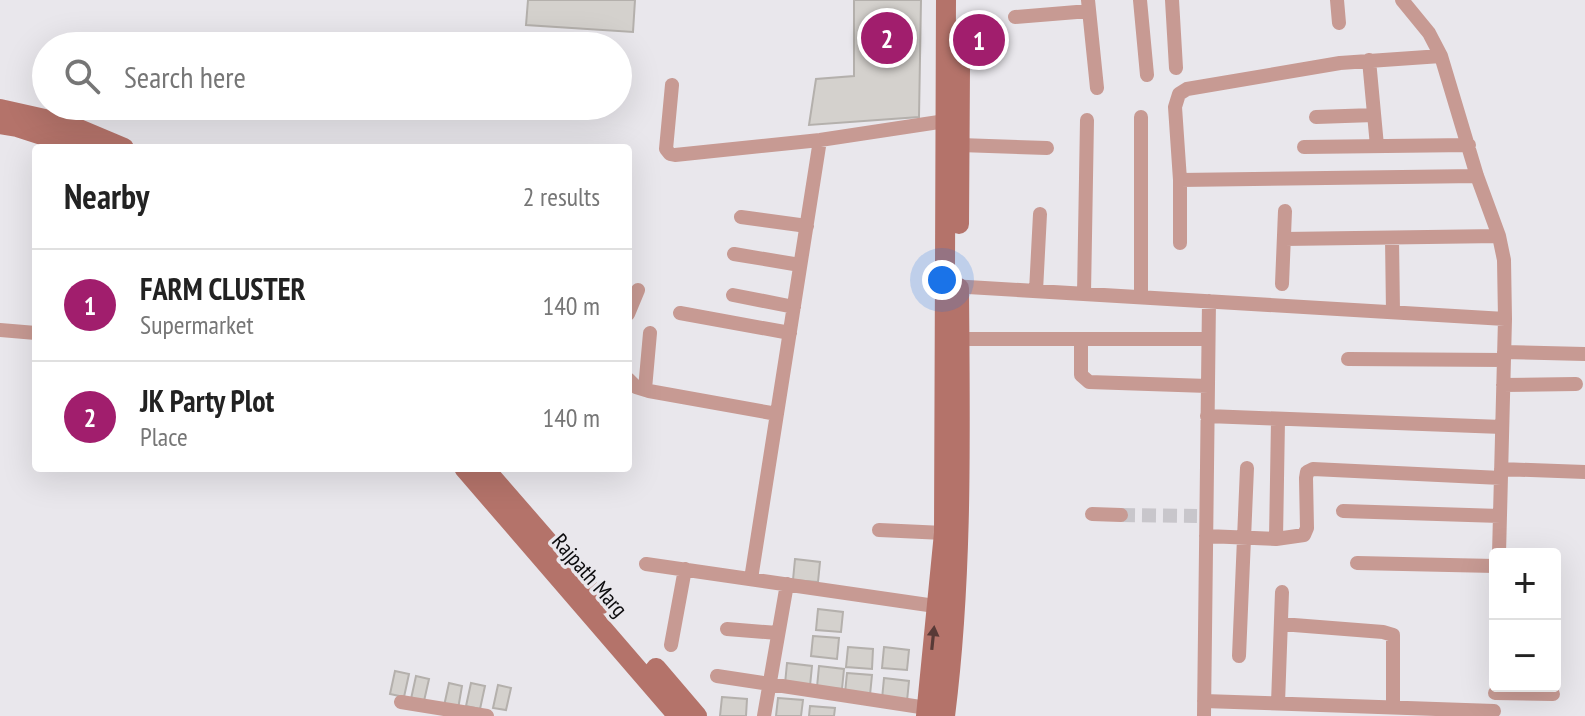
<!DOCTYPE html>
<meta charset="utf-8">
<style>
:root{--surface:#fff;--page:#f6f6f6;--text:#222;--muted:#767676;--line:#e0e0e0;--accent:#a11e6d}
body{margin:0;font-family:"PT Sans Narrow",sans-serif;background:var(--page);color:var(--text)}
.controls{position:absolute;right:24px;bottom:24px;display:grid;overflow:hidden;border-radius:8px;box-shadow:0 8px 32px #0002}
.controls button{width:72px;height:72px;display:grid;place-items:center;padding:0;border:0;border-bottom:2px solid var(--line);background:var(--surface);color:var(--text);font:40px sans-serif}
.you{position:absolute;left:942px;top:280px;width:28px;height:28px;margin:-20px;border:6px solid #fff;border-radius:50%;background:#1a73e8;box-shadow:0 0 0 12px #1a73e833}
.badge{display:grid;place-items:center;width:52px;height:52px;border-radius:50%;background:var(--accent);color:#fff;font-size:26px;font-weight:700}
.pin{position:absolute;translate:-50% -50%;border:4px solid #fff;box-shadow:0 2px 8px #0006}
.list{margin:0;padding:0;list-style:none}
h2{display:flex;justify-content:space-between;align-items:center;height:104px;margin:0;padding:0 32px;font-size:34px}
h2 small{font-size:26px;font-weight:400;color:var(--muted)}
.list li{display:grid;grid-template-columns:52px 1fr auto;gap:24px;align-items:center;box-sizing:border-box;height:112px;padding:0 32px;border-top:2px solid var(--line)}
.list b{display:block;font-size:30px;white-space:nowrap}
.list p{margin:0;font-size:26px;white-space:nowrap;color:var(--muted)}
.list em{font-size:26px;font-style:normal;color:var(--muted)}
.icon{flex:none;width:44px;height:44px;fill:none;stroke:currentColor;stroke-width:2;stroke-linecap:round;stroke-linejoin:round}
.map{position:relative;flex:none;width:1585px;height:716px;overflow:hidden}
.search{position:absolute;background:var(--surface);box-shadow:0 8px 32px #0002;left:32px;top:32px;width:600px;height:88px;display:flex;align-items:center;gap:20px;box-sizing:border-box;padding:0 28px;border-radius:44px;color:var(--muted);font-size:30px}
.panel{position:absolute;background:var(--surface);box-shadow:0 8px 32px #0002;left:32px;top:144px;width:600px;height:328px;border-radius:8px}
.map>svg:first-child{display:block}
</style>
<div class="map">
<svg width="1585" height="716" viewBox="0 0 1585 716">
<rect width="100%" height="100%" fill="#e9e7ec"/>
<path fill="#d4d1cd" stroke="#b4b0ac" stroke-width="2" d="M528,0H635L633,32L526,25Z
M854,0H921L919,117L809,125L816,79L854,76Z
M795,559L820,562L818,582L793,580Z
M818,609L843,612L841,632L816,630Z
M813,636L839,638L837,659L811,656Z
M848,647L873,649L872,669L846,667Z
M884,647L909,650L907,670L882,668Z
M787,663L812,666L810,686L785,684Z
M819,666L844,669L842,689L817,687Z
M395,671L409,674L404,697L390,694Z
M847,673L872,675L870,695L845,693Z
M416,676L429,679L424,701L411,699Z
M884,678L909,681L907,701L882,699Z
M449,683L462,686L458,709L444,706Z
M471,683L485,686L480,709L466,706Z
M498,685L511,688L506,710L493,708Z
M722,697L747,699L746,716H720Z
M778,698L803,700L801,716H776Z
M810,706L835,708L834,716H809Z"/>
<g fill="none" stroke-linecap="round" stroke-linejoin="round">
<path stroke="#c8c6cb" stroke-width="14" stroke-dasharray="14 7" stroke-linecap="butt" d="M1121,515L1197,516"/>
<path stroke="#c79a93" stroke-width="14" d="M1088,0L1097,88
M1140,0L1147,75
M1172,0L1176,68
M1337,0L1339,23
M1402,0L1429,33L1441,56L1477,176L1499,236L1504,260L1505,319L1499,554
M1015,17L1089,11
M1369,60L1377,146
M672,85L666,149L670,154L675,155L820,140L952,120
M1141,117V297
M1316,117L1374,115
M960,145L1047,148
M1304,147L1469,145
M1180,180L1477,176
M741,217L807,226
M1392,238L1393,312
M1284,239L1499,236
M1180,243V180L1175,107L1179,94L1187,89L1340,63L1441,56
M734,254L800,265
M1282,284L1285,211
M951,286L1505,319
M1036,291L1040,214
M1084,294L1087,120
M733,295L794,307
M680,313L790,333
M628,314L638,290
M0,330L36,333
M959,339H1208
M1081,339V375L1089,382L1208,386
M1504,352L1585,354
M1348,359L1504,360
M628,379L636,387L649,391L777,414
M1503,385L1576,384
M645,389L650,333
M1207,416L1502,427
M1501,469L1585,472
M1343,511L1500,516
M1092,514L1121,515
M879,530L944,533
M1206,536L1276,539L1304,535L1307,528L1306,478L1307,472L1313,469L1501,478
M1276,539L1278,420
M1357,563L1495,566
M646,564L942,607
M751,579L820,140
M1281,624L1383,632L1393,635V707
M727,629L778,633
M671,645L685,569
M1239,656L1247,468
M717,676L927,708
M1495,693L1553,694
M1204,701L1494,711
M401,702L487,716
M1278,703L1282,592
M764,716L787,584
M1204,716L1209,301"/>
<path stroke="#b4736a" stroke-width="20" d="M0,109L67,124L124,148
M0,124L17,127L82,148
M959,224L960,68
M464,468L678,716
M484,468L602,604
M656,668L697,716
M926,716L944,533L946,0
M945,716C963,574 960,431 959,288"/>
</g>
<defs><path id="oneway-solid" d="M-6-.8H1V-3.2L6.5 0L1 3.2V.8H-6Z" transform="scale(2)"/></defs>
<use fill="#583a37" href="#oneway-solid" transform="translate(933 638) rotate(-84)"/>
<g text-anchor="middle" dominant-baseline="central" stroke-width="7" stroke-linejoin="round" paint-order="stroke">
<g font-size="22" fill="#0c0b0d" stroke="#e9e7ec">
<text transform="translate(590 575) rotate(49)">Rajpath Marg</text>
</g>
</g>
</svg>
<div class="controls">
<button>+</button>
<button>−</button>
</div>
<div class="you"></div>
<div class="pin badge" style="left:979px;top:40px">1</div>
<div class="pin badge" style="left:887px;top:38px">2</div>
<div class="search"><svg class="icon" aria-label="search" viewBox="0 0 24 24"><circle cx="10" cy="10" r="6"/><path d="M15 15l6 6"/></svg>Search here</div>
<section class="panel">
<h2>Nearby<small>2 results</small></h2>
<ul class="list">
<li><span class="badge">1</span><div><b>FARM CLUSTER</b><p>Supermarket</p></div><em>140 m</em></li>
<li><span class="badge">2</span><div><b>JK Party Plot</b><p>Place</p></div><em>140 m</em></li>
</ul>
</section>
</div>
